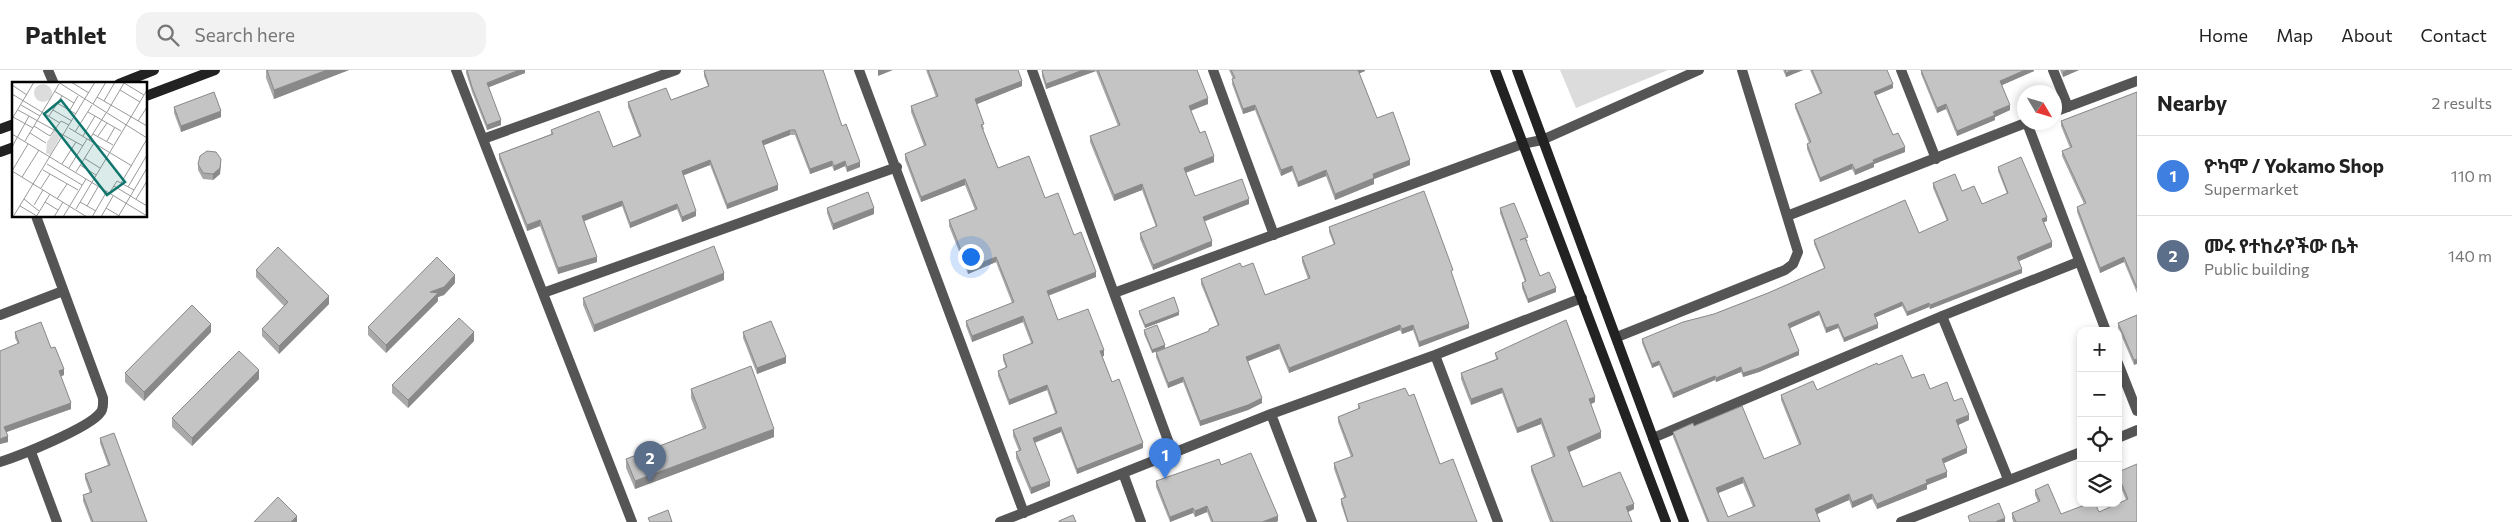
<!DOCTYPE html>
<meta charset="utf-8">
<style>
:root{--surface:#fff;--page:#f2f2f2;--text:#222;--muted:#767676;--line:#e0e0e0;--accent:#000}
body{margin:0;font-family:Commissioner,"Noto Sans Ethiopic",sans-serif;background:var(--page);color:var(--text)}
.controls{position:absolute;right:15px;bottom:15px;display:grid;overflow:hidden;border-radius:10px;box-shadow:0 2px 8px #0003}
.controls button{width:45px;height:45px;display:grid;place-items:center;padding:0;border:0;border-bottom:1px solid var(--line);background:var(--surface);color:var(--text);font:25px sans-serif}
.compass{position:absolute;left:2017px;top:15px;width:45px;height:45px;border-radius:50%;background:var(--surface);box-shadow:0 2px 8px #0003;rotate:128deg}
.you{position:absolute;left:970px;top:186px;width:18px;height:18px;margin:-12px;border:4px solid #fff;border-radius:50%;background:#1a73e8;box-shadow:0 0 0 8px #1a73e833}
.badge{display:grid;place-items:center;width:32px;height:32px;border-radius:50%;background:var(--accent);color:#fff;font-size:16px;font-weight:700}
.pin{position:absolute;translate:-50% -41px;filter:drop-shadow(0 1px 2px #0008)}
.pin::after{content:'';position:absolute;top:26px;width:18px;height:15px;background:inherit;clip-path:polygon(0 0,100% 0,50% 100%)}
.list{margin:0;padding:0;list-style:none}
h2{display:flex;justify-content:space-between;align-items:center;height:65px;margin:0;padding:0 20px;font-size:21px}
h2 small{font-size:16px;font-weight:400;color:var(--muted)}
.list li{display:grid;grid-template-columns:32px 1fr auto;gap:15px;align-items:center;box-sizing:border-box;height:80px;padding:0 20px;border-top:1px solid var(--line)}
.list b{display:block;font-size:19px;white-space:nowrap}
.list p{margin:0;font-size:16px;white-space:nowrap;color:var(--muted)}
.list em{font-size:16px;font-style:normal;color:var(--muted)}
.icon{flex:none;width:28px;height:28px;fill:none;stroke:currentColor;stroke-width:2;stroke-linecap:round;stroke-linejoin:round}
.map{position:relative;flex:none;width:2137px;height:452px;overflow:hidden}
header{display:flex;align-items:center;gap:30px;box-sizing:border-box;height:70px;padding:0 25px;background:var(--surface);border-bottom:1px solid var(--line)}
header strong{font-size:24px}
nav{display:flex;gap:28px;margin-inline-start:auto;font-size:18px}
.search{width:350px;height:45px;background:var(--page);display:flex;align-items:center;gap:12px;box-sizing:border-box;padding:0 18px;border-radius:15px;color:var(--muted);font-size:19px}
main{display:flex}
aside{flex:1;background:var(--surface)}
.map>svg:first-child{display:block}
</style>
<header>
<strong>Pathlet</strong>
<div class="search"><svg class="icon" aria-label="search" viewBox="0 0 24 24"><circle cx="10" cy="10" r="6"/><path d="M15 15l6 6"/></svg>Search here</div>
<nav><a>Home</a><a>Map</a><a>About</a><a>Contact</a></nav>
</header>
<main>
<div class="map">
<svg width="2137" height="452" viewBox="0 0 2137 452">
<rect width="100%" height="100%" fill="#fff"/>
<path fill="#dcdcdc" d="M1560,0H1668L1576,38Z"/>
<g fill="none" stroke-linecap="round" stroke-linejoin="round">
<path stroke="#555" stroke-width="10" d="M48,0L54,14
M456,0L632,452
M859,0L1024,443
M1032,0L1173,384
M1213,0L1274,165
M1901,0L1936,89
M2053,0L2068,37
M2054,42L2137,11
M2027,53L2106,261
M483,69L676,0
M1787,146L2028,52
M543,223L897,97
M1114,223L1522,74L1542,70L1699,0
M0,245L63,221
M1942,246L2008,409
M1617,267L1785,200L1793,194L1798,182L1742,0
M1435,285L1498,452
M2118,293L2137,341
M1271,344L1312,452
M1653,368L1942,246L2078,192
M2118,368L2137,360
M31,382L57,452
M0,392C19,386 89,358 100,343C104,339 103,333 103,328L36,146
M1123,403L1141,452
M1000,452L1271,344L1435,285L1582,228
M1901,452L2081,382"/>
<path stroke="#222" stroke-width="10" d="M1495,0L1666,452
M1517,0L1684,452
M119,14L154,0
M146,26L215,0
M0,59L14,54
M0,82L14,77"/>
</g>
<path fill="#a9a9a9" fill-rule="evenodd" d="M266,0H349L274,29L266,8Z
M466,0H525V3L488,17L501,55L487,60L472,22L466,3Z
M926,0H1018L1022,16L976,34L984,59L983,60L998,98L1045,128L1074,165L1096,207L1048,226L1058,250L1104,286H1102L1112,312L1143,378L1077,404L1061,362L1035,373L1050,416L1031,424L1016,388V382L1019,381L1013,366V360L1055,343L1047,320L1009,335L998,306V301L1006,298L1003,290V285L1031,273L1023,252L972,272L966,256V251L1012,233L996,192L968,204L949,156V150L975,140L965,115L921,132L905,90V84L924,76L911,42V36L936,27Z
M1044,0H1197L1208,34L1191,41L1200,63L1214,92L1186,103L1195,126L1249,134L1204,151L1212,176L1153,200L1140,169V163L1156,157L1142,120L1114,131L1090,72V66L1118,56L1096,1L1046,19L1042,6V1Z
M1229,0H1365V1L1359,3L1377,48L1410,95L1374,109V114L1335,130L1326,106L1298,117L1292,101L1281,106L1255,40L1243,44L1232,14L1233,9Z
M1783,0H1803L1786,7Z
M1810,0H1887L1893,18L1876,25L1893,65L1905,82L1874,94V97L1855,105L1852,99L1820,112L1807,79V74L1809,73L1795,38V34L1820,23Z
M1921,0H2034V1L2002,15L2010,40L1995,47V50L1957,66L1946,39L1937,43L1921,4Z
M2060,0H2079L2063,7Z
M704,1L842,56L860,97L847,102L845,96L834,101L832,96L810,104L795,65H790L763,75L778,120L727,139L710,95L683,105L696,146L682,152L677,139L630,158L622,136L584,151L597,192L558,204L540,156L527,161L499,89V84L551,64V60L613,77L639,66L628,37V32L671,30L708,16L704,6Z
M2137,22V223L2124,192L2100,203L2077,142V137L2084,134L2062,86V81L2070,78L2061,56V51Z
M174,37L221,47L181,62L174,43Z
M198,94L221,95L220,104L213,110L203,109L198,100Z
M1998,97L2047,151L2044,152L2052,177L2019,191L2022,203L1930,239L1929,237L1907,246L1902,236L1876,247L1878,258L1844,272L1838,258L1826,263L1819,245L1790,258L1799,285L1759,302L1743,307L1741,302L1716,312L1715,310L1673,328L1659,295L1652,298L1642,273V269L1714,244L1768,223L1824,198L1814,174V170L1919,163L1947,151L1933,118V113L1962,121L1982,134L2007,124L1998,101Z
M827,138L874,144L833,160L827,143Z
M1500,138L1528,171L1526,172L1540,206L1556,222L1528,233L1522,218V213L1525,212L1500,143Z
M1329,157L1453,205H1452L1469,258L1419,277L1413,260L1402,264L1400,260L1289,303L1279,279L1248,291L1262,333L1248,340L1200,356L1183,312L1168,318L1156,287V282L1209,261V259L1218,256L1201,214V209L1242,197L1265,225L1308,209L1302,192V187L1334,175L1329,162Z
M256,200L329,234L279,284L262,266V259L284,236L256,207Z
M724,210L594,262L583,235V228Z
M455,213L444,225L438,227V231L386,283L368,265V257Z
M1139,241L1179,245L1145,258L1139,244Z
M2137,245L2134,295L2118,258V253Z
M1144,260L1165,278L1152,283L1144,264Z
M15,262L51,278L64,305L61,306L71,339L6,362L8,372L0,374L18,274L15,268Z
M211,262L144,331L125,312V303Z
M743,262L786,293L757,304L743,268Z
M474,271L408,338L392,323V315Z
M1495,283L1595,332L1591,334L1601,368L1569,382L1583,417L1634,439L1628,442L1632,452H1550L1531,401V396L1553,387L1541,354L1517,363L1502,323L1471,335L1461,309V303L1496,289Z
M1878,295L1912,308L1930,319L1954,331L1969,350L1958,355L1967,383L1944,393L1947,407L1927,415V419L1877,439L1872,429L1852,438L1849,430L1817,444L1820,452H1707L1673,367V362L1694,356L1764,389L1799,375L1781,330V325L1817,320ZM1743,413L1753,437L1728,447L1718,423Z
M259,309L192,376L172,357V348Z
M691,319L774,367L635,419L626,398V389L703,359L691,328Z
M1358,334L1440,394L1477,452H1347L1341,434V429L1344,427L1334,399V393L1351,387L1338,352V347L1358,339Z
M100,368L147,452H91L83,431V425L90,423L85,409V404L108,395L100,373Z
M1221,395L1278,451L1276,452H1211L1207,442L1195,447L1193,443L1170,452L1156,417V411Z
M2118,402L2137,452H2013L2012,448V443L2038,432L2035,425V420L2061,444L2099,442L2126,430L2118,410Z"/>
<path fill="#898989" d="M327,0H349L274,29V20Z
M519,0H525V3L487,18V13Z
M878,0H893L878,6Z
M1083,0L1096,1L1046,19V14Z
M1358,0H1365V1L1358,4Z
M1792,0H1803L1786,7V3Z
M2025,0H2034V1L2000,16V11Z
M2067,0H2079L2063,7V2Z
M1022,11V16L975,35V29Z
M1893,14V18L1874,26V22Z
M1208,28V34L1189,41V36Z
M1946,34V39L1937,43V38Z
M1255,35V40L1243,44V39Z
M2010,35V40L1995,47V50L1957,66V61L1993,42Z
M221,41V47L181,62V56Z
M501,50V55L487,60V55Z
M790,60V65L762,76V71Z
M1905,77V82L1874,94V97L1855,105V100L1873,90Z
M1214,86V92L1184,103V98Z
M221,89L220,104L213,110V104Z
M710,90V95L682,106V101Z
M1410,90V95L1374,109V114L1335,130V124L1373,104Z
M832,91V96L810,104V99Z
M845,91V96L834,101V96Z
M860,92V97L847,102V97Z
M1852,94V99L1820,112V108Z
M1292,96V101L1281,106V100Z
M1326,100V106L1298,117V112Z
M965,109V115L921,132V127Z
M1142,114V120L1114,131V125Z
M778,115V120L727,139V134Z
M1249,129V134L1203,152V147Z
M622,131V136L582,152V146Z
M677,134V139L630,158V153Z
M874,138V144L833,160V154Z
M696,141V146L682,152V147Z
M2047,147V151L2042,153V149Z
M540,150V156L527,161V155Z
M1212,171V176L1153,200V195Z
M2052,172V177L2017,192V187Z
M597,187V192L558,204V198Z
M996,187V192L968,204V198Z
M2124,187V192L2100,203V198Z
M2022,199V203L1930,239V235Z
M1096,202V207L1047,226V221Z
M724,203V210L594,262V255Z
M455,205V213L444,225L438,227V231L386,283V275L430,222Z
M1556,218V222L1528,233V229Z
M329,226V234L279,284V276Z
M1902,232V236L1874,248V244Z
M1929,233V237L1907,246V242Z
M1819,241V245L1788,259V254Z
M1179,242V245L1145,258V255Z
M1023,246V252L972,272V266Z
M211,254V262L144,331V322Z
M1469,254V258L1419,277V272Z
M1838,254V258L1826,263V258Z
M1878,254V258L1844,272V268Z
M1400,255V260L1289,303V298Z
M1413,255V260L1402,264V259Z
M474,262V271L408,338V330Z
M1279,274V279L1246,292V287Z
M1165,275V278L1152,283V280Z
M1104,280V286L1100,287V281Z
M1799,281V285L1759,302L1743,307V303Z
M786,287V293L757,304V298Z
M2137,289V294L2134,295V290Z
M1659,291V295L1652,298V294Z
M1741,297V302L1716,312V308Z
M64,299V305L59,307V301Z
M259,300V309L192,376V368Z
M1715,306V310L1673,328V323Z
M1183,307V312L1168,318V313Z
M1047,315V320L1009,335V330Z
M1502,318V323L1471,335V329Z
M1595,327V332L1589,335V329Z
M1262,328V333L1248,340L1200,356V351Z
M71,333V339L4,363V357Z
M1969,345V350L1956,356V350Z
M1541,348V354L1517,363V358Z
M1061,357V362L1033,373V368Z
M774,359V367L635,419V411Z
M1601,362V368L1567,383V377Z
M8,366V372L0,374V369Z
M1143,373V378L1077,404V399Z
M1967,378V383L1942,394V389Z
M1947,402V407L1927,415V419L1877,439V434L1926,410Z
M1743,407V413L1716,424V418Z
M1050,411V416L1031,424V418Z
M1849,424V430L1815,445V439Z
M1872,424V429L1852,438V432Z
M1634,434V439L1626,443V437Z
M1207,436V442L1195,447V441Z
M1193,438V443L1170,452V447Z
M297,446V452H291Z
M1278,446V451L1276,452H1262Z
M2005,448V452H1995Z"/>
<path fill="#c4c4c4" stroke="#898989" fill-rule="evenodd" d="M267,0H327L274,20Z
M467,0H519L487,13L501,50L487,55L472,17Z
M706,0H823L842,56L846,54L860,92L847,97L845,91L834,96L832,91L810,99L795,60H790L762,71L778,115L727,134L710,90L682,101L696,141L682,147L677,134L630,153L622,131L582,146L597,187L558,198L540,150L527,155L499,84L553,64L551,60L599,41L613,77L641,66L628,32L666,18L671,30L709,16L704,1Z
M928,0H1018L1022,11L975,29L984,54L981,55L998,98L1029,86L1045,128L1058,123L1074,165L1081,162L1096,202L1047,221L1058,250L1088,239L1104,280L1100,281L1112,312L1119,309L1143,373L1077,399L1061,357L1033,368L1050,411L1031,418L1016,382L1021,380L1013,360L1057,343L1047,315L1009,330L998,301L1007,297L1003,285L1033,273L1023,246L972,266L966,251L1014,232L996,187L968,198L949,150L977,139L965,109L921,127L905,84L926,75L911,36L938,26Z
M1044,0H1083L1046,14L1042,1Z
M1098,0H1197L1208,28L1189,36L1200,63L1205,61L1214,86L1184,98L1195,126L1242,109L1249,129L1203,147L1212,171L1153,195L1140,163L1157,156L1142,114L1114,125L1090,66L1120,55Z
M1231,0H1358L1377,48L1393,42L1410,90L1373,104L1374,108L1335,124L1326,100L1298,112L1292,96L1281,100L1255,35L1243,39L1232,9L1235,8Z
M1785,0H1792L1786,3Z
M1812,0H1887L1893,14L1874,22L1893,65L1898,63L1905,77L1873,90L1874,92L1855,100L1852,94L1820,108L1807,74L1811,72L1795,34L1822,23Z
M1921,0H2025L2000,11L2010,35L1993,42L1995,45L1957,61L1946,34L1937,38Z
M214,22L221,41L181,56L174,37Z
M2137,22V218L2124,187L2100,198L2077,137L2086,133L2062,81L2072,77L2061,51Z
M207,81L216,82L221,89L220,98L213,104L203,103L198,94L200,86Z
M2021,87L2047,147L2042,149L2052,172L2017,187L2022,199L1930,235L1929,233L1907,242L1902,232L1874,244L1878,254L1844,268L1838,254L1826,258L1819,241L1788,254L1799,281L1759,298L1743,303L1741,297L1716,308L1715,306L1673,323L1659,291L1652,294L1642,269L1683,252L1714,244L1768,223L1825,198L1814,170L1905,130L1919,163L1948,150L1933,113L1955,104L1962,121L1974,116L1982,134L2008,123L1998,97Z
M1424,121L1453,200L1451,201L1469,254L1419,272L1413,255L1402,259L1400,255L1289,298L1279,274L1246,287L1262,328L1248,335L1200,351L1183,307L1168,313L1156,282L1209,261V259L1219,255L1201,209L1240,193L1242,197L1253,193L1265,225L1310,208L1302,187L1335,174L1329,157Z
M868,122L874,138L833,154L827,138Z
M1514,133L1528,167L1520,170L1525,168L1540,206L1549,202L1556,218L1528,229L1522,213L1526,211L1500,138Z
M714,176L724,203L594,255L583,228Z
M278,177L329,226L279,276L262,259L288,232L256,200Z
M437,187L455,205L444,217L430,222L438,223L386,275L368,257Z
M1174,227L1179,242L1145,255L1139,241Z
M192,235L211,254L144,322L125,303Z
M2137,245V289L2134,290L2118,253Z
M459,248L474,262L408,330L392,315Z
M1566,250L1595,327L1589,329L1601,362L1567,377L1583,417L1620,402L1634,434L1626,437L1632,452H1553L1531,396L1555,386L1541,348L1517,358L1502,318L1471,329L1461,303L1498,289L1495,283Z
M771,251L786,287L757,298L743,262Z
M41,252L51,278L55,277L64,299L59,301L71,333L4,357L8,366L0,369V281L19,273L15,262Z
M1157,255L1165,275L1152,280L1144,260Z
M239,281L259,300L192,368L172,348Z
M1902,285L1912,308L1924,304L1930,319L1947,312L1954,331L1962,328L1969,345L1956,350L1967,378L1942,389L1947,402L1926,410L1927,413L1877,434L1872,424L1852,432L1849,424L1815,439L1820,452H1709L1673,362L1693,353L1694,356L1742,336L1764,389L1801,374L1781,325L1813,311L1817,320L1877,293L1878,295ZM1743,407L1755,436L1728,447L1716,418Z
M751,296L774,359L635,411L626,389L706,358L691,319Z
M1405,318L1409,326L1414,324L1440,394L1453,389L1477,452H1348L1341,429L1346,427L1334,393L1353,386L1338,347L1360,338L1358,334Z
M114,363L147,452H93L83,425L92,422L85,404L110,395L100,368Z
M1251,383L1278,446L1262,452H1213L1207,436L1195,441L1193,438L1170,447L1156,411L1219,389L1221,395Z
M2137,394V452H2016L2012,443L2040,431L2035,420L2048,414L2061,444L2090,433H2095L2099,442L2128,429L2118,405V402Z
M278,427L297,446L291,452H254Z
M1999,433L2005,448L1995,452H1970L1968,446Z
M668,440L672,452H650L648,448Z
M1073,445L1076,452H1059V451Z"/>
<g transform="translate(12 12)">
<rect width="135" height="135" fill="#fff"/>
<path d="M22 11a9 9 0 1 1 18 0a9 9 0 1 1-18 0ZM43,48L50,52L38,73L34,71L35,60Z" fill="#dcdcdc"/>
<path fill="none" stroke="#999" stroke-width="1" d="M46,0L135,56M59,0L77,11M112,1L132,13M0,3L15,13M108,8L128,20M42,9L62,21M0,12L48,41M85,15L135,44M92,19L103,0M45,21L64,32M81,22L94,0M9,23L28,34M6,28L71,64M41,28L60,39M58,28L66,14M76,30L109,49M95,30L112,1M37,34L50,14M1,35L21,46M0,37L22,0M126,39L135,25M22,44L38,54L49,39L57,43M57,46L120,84M63,50L80,23M18,51L34,61M0,52L135,134M81,52L101,63M71,54L83,34M86,54L95,41M77,58L94,31M13,59L47,2M95,59L103,45M0,65L17,34M72,76L88,86M35,82L70,103M50,82L64,60M68,83L84,93M57,86L75,57M31,88L66,108M0,89L75,135M0,89L16,62M64,90L82,61M10,95L27,68M109,101L135,57M102,104L135,124M116,105L135,73M29,106L38,92M98,110L105,99L122,108M12,117L27,129M45,117L55,102M124,117L135,99M33,120L46,128M68,120L84,129M22,123L31,108M8,124L25,134M75,124L86,105M94,126L109,135M64,127L135,8M1,135L83,0M24,135L38,112M42,135L51,120M51,135L74,97M80,135L95,109M89,135L101,114M106,135L135,86"/>
<path fill="#0f766e" fill-opacity="0.15" stroke="#0f766e" stroke-width="2.5" d="M49,18L113,100L95,113L32,32Z"/>
<rect width="135" height="135" fill="none" stroke="#000" stroke-width="2.5"/>
</g>
</svg>
<div class="controls">
<button>+</button>
<button>−</button>
<button><svg class="icon" aria-label="locate" viewBox="0 0 24 24"><circle cx="12" cy="12" r="6"/><path d="M12 2v4M12 18v4M2 12h4M18 12h4"/></svg></button>
<button><svg class="icon" aria-label="layers" viewBox="0 0 24 24"><path d="M12 4l9 5-9 5-9-5zM3 14l9 5 9-5"/></svg></button>
</div>
<svg class="compass" viewBox="-18 -18 36 36"><path d="M0-13l5 13h-10z" fill="#e53935"/><path d="M0 13l5-13h-10z" fill="#767676"/></svg>
<div class="you"></div>
<div class="pin badge" style="left:1165px;top:409px;background:#3f7fe0">1</div>
<div class="pin badge" style="left:650px;top:412px;background:#5c6f8a">2</div>
</div>
<aside>
<h2>Nearby<small>2 results</small></h2>
<ul class="list">
<li><span class="badge" style="background:#3f7fe0">1</span><div><b>ዮካሞ / Yokamo Shop</b><p>Supermarket</p></div><em>110 m</em></li>
<li><span class="badge" style="background:#5c6f8a">2</span><div><b>መሩ የተከራየችው ቤት</b><p>Public building</p></div><em>140 m</em></li>
</ul>
</aside>
</main>
